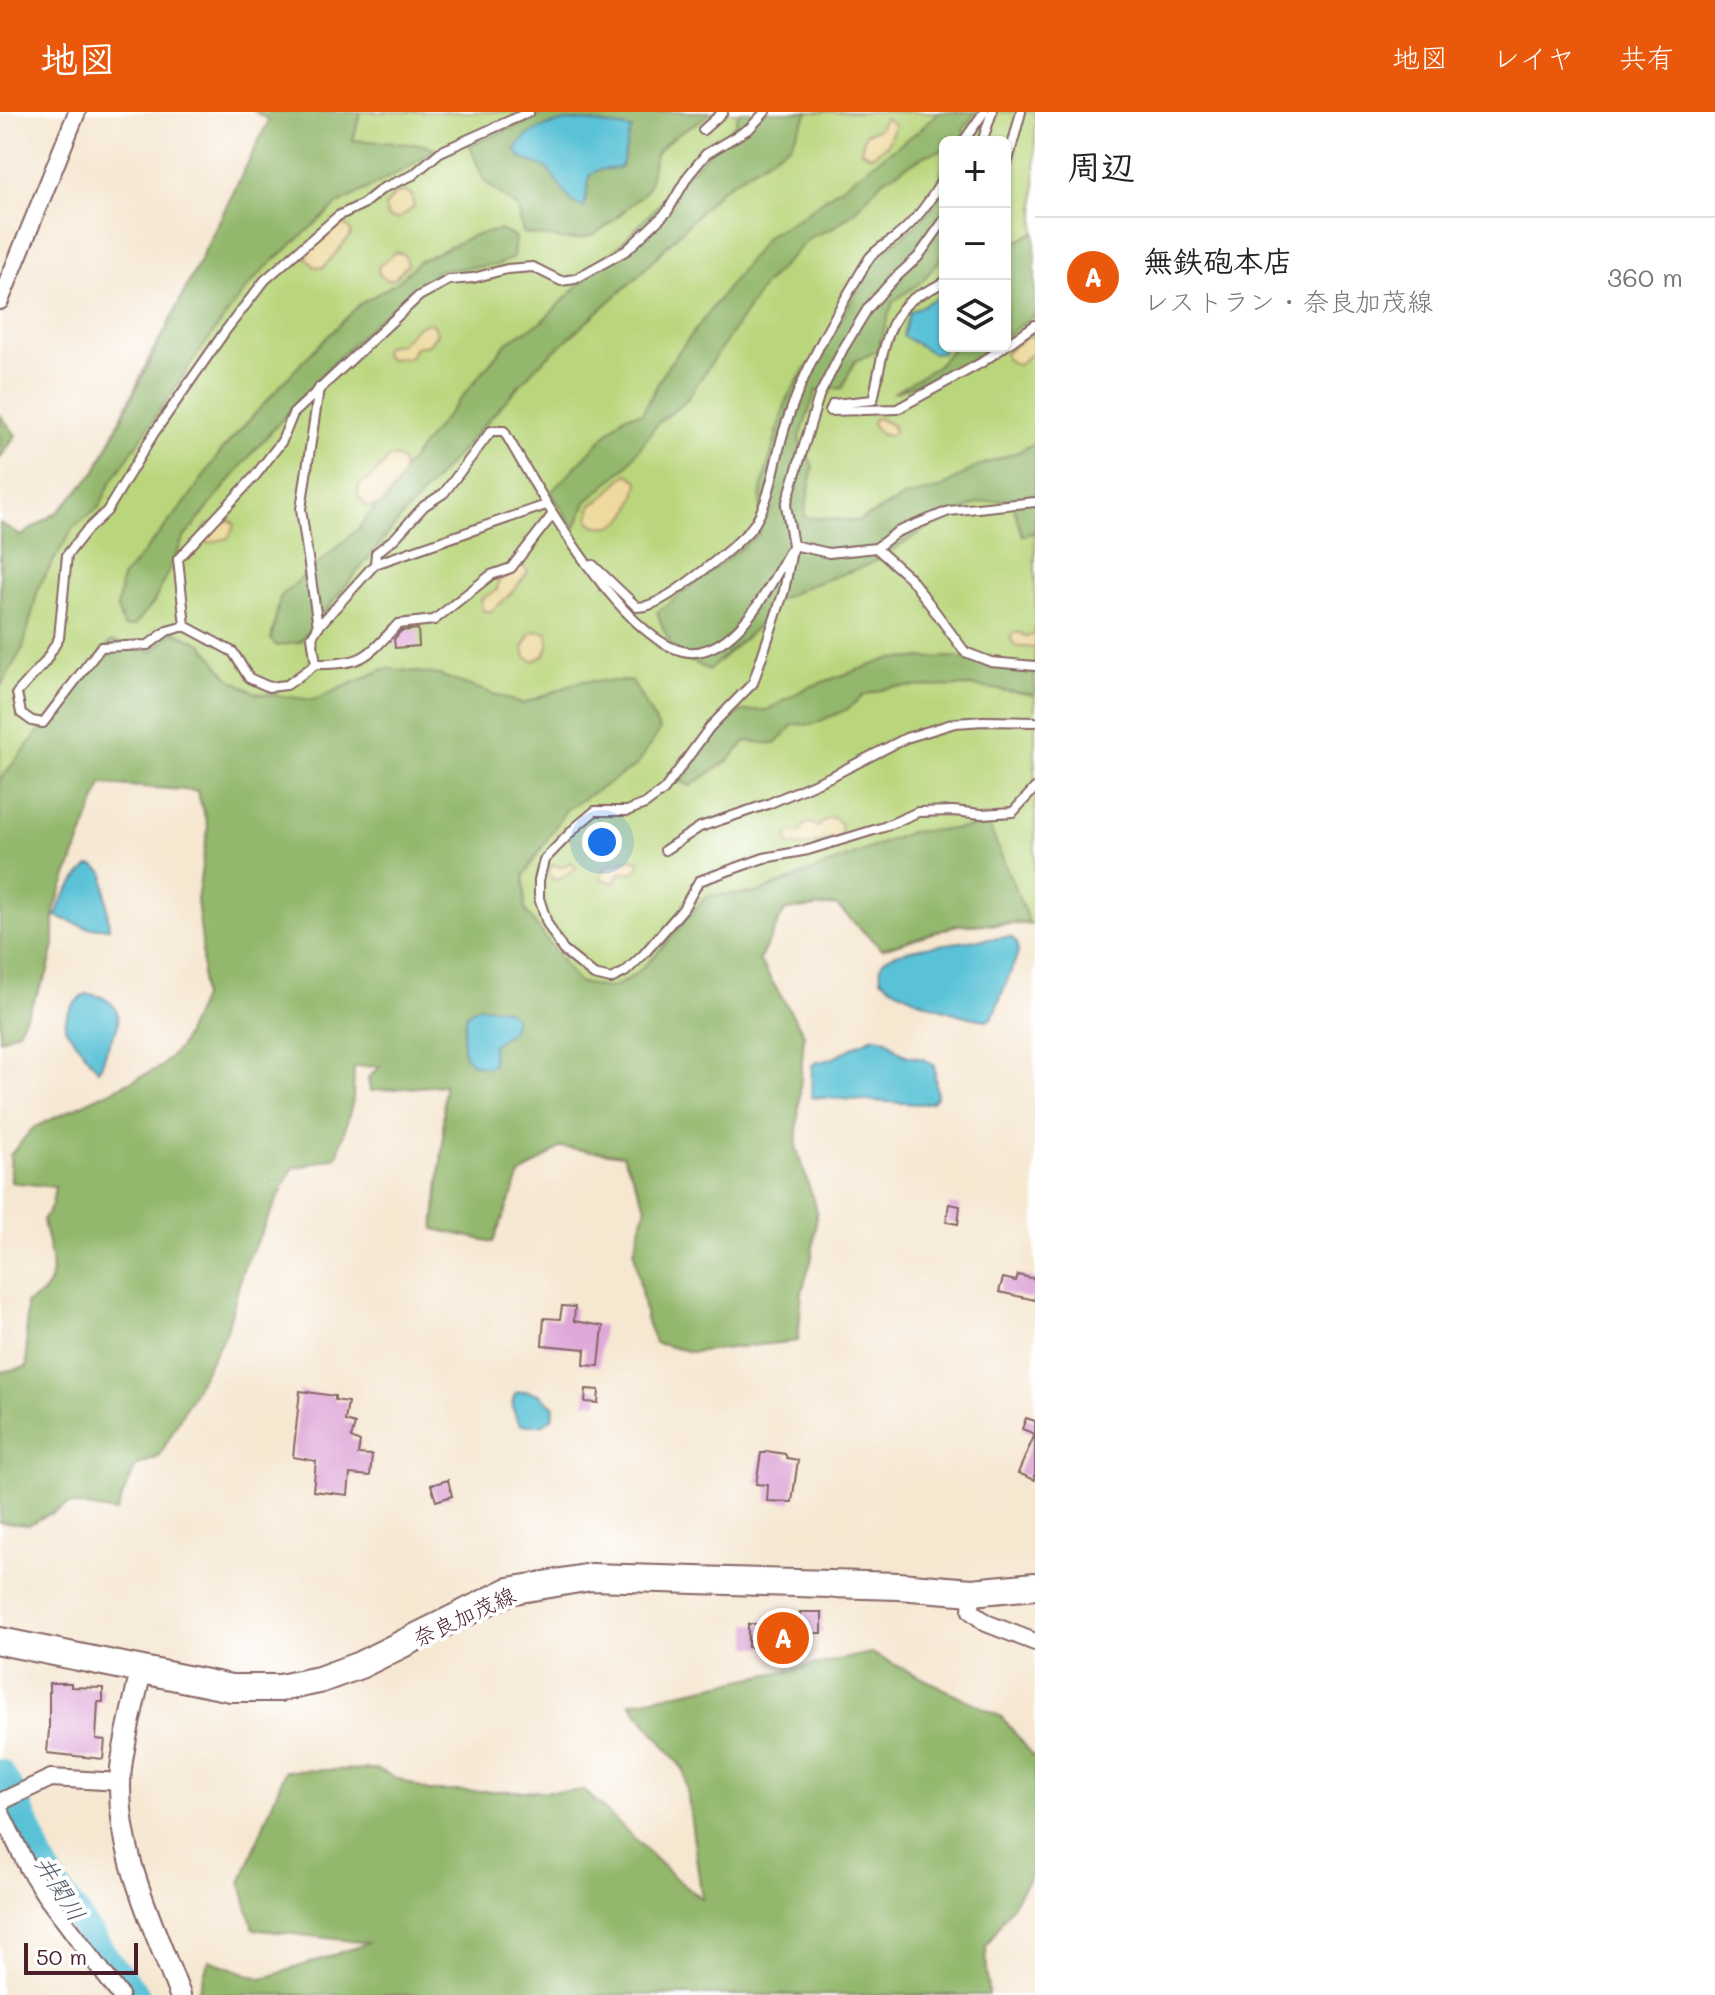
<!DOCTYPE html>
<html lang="ja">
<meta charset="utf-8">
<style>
:root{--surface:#fff;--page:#f2f2f2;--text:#222;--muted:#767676;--line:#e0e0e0;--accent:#ea580c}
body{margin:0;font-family:Mali,"Klee One",sans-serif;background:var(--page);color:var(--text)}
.controls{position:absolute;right:24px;top:24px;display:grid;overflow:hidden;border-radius:12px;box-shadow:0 2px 6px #0004}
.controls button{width:72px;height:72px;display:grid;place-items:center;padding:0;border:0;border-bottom:2px solid var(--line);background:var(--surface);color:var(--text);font:40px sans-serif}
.scale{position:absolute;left:24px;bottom:20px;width:114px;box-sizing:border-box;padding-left:8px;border:4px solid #4a1f2b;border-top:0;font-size:22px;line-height:28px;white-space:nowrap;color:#4a1f2b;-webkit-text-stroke:6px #fff;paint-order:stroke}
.you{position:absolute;left:602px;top:730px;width:28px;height:28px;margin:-20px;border:6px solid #fff;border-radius:50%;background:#1a73e8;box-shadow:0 0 0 12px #1a73e833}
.badge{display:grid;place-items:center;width:52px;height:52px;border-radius:50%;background:var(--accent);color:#fff;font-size:26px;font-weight:700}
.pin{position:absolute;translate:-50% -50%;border:4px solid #fff;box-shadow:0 2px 8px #0006}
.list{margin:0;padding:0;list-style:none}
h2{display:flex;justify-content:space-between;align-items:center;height:104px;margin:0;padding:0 32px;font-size:34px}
h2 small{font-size:26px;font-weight:400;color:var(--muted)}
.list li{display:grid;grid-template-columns:52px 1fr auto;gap:24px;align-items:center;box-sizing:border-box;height:120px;padding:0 32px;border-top:2px solid var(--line)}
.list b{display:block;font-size:30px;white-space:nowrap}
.list p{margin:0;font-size:26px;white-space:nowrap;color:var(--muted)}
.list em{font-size:26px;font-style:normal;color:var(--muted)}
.icon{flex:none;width:44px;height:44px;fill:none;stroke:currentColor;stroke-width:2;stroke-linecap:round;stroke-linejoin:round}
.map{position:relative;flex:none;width:1035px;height:1883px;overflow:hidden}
header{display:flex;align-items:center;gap:48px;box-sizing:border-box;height:112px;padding:0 40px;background:var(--accent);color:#fff}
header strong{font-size:38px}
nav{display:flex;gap:44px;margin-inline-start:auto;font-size:28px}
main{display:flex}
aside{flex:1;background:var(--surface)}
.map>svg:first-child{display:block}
</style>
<header>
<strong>地図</strong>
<nav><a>地図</a><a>レイヤ</a><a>共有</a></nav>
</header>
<main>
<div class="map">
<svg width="1035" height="1883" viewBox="0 0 1035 1883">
<rect width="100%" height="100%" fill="#fff"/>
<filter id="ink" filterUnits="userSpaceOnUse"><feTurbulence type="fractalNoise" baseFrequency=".0125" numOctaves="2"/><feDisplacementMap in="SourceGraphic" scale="16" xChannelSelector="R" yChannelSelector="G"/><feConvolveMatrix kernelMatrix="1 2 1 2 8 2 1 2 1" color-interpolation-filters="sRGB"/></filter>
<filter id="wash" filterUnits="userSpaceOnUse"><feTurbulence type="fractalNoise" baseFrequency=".006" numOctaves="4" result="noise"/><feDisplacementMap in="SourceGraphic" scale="32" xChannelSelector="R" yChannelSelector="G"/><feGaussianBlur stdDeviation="1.8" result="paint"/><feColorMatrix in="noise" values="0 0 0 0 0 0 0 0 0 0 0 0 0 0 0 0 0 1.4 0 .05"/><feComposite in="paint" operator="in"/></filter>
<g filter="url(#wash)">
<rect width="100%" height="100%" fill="#f6e7d1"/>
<path fill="#bad67c" stroke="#827a54" stroke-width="2" fill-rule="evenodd" d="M308,0H1035V812L957,813L882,837L836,793L786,798L747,843L552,899L372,610L0,695V470L21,425L60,398L95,361L154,236ZM945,30H1005V234H945Z"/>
<path fill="#93b76c" stroke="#6e6b4c" stroke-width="2" d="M255,0H361L353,28L425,33L436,38L407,56L338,92L263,158L241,183L195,246L110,372L99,395L73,416L39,474L23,536L0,575V411L21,424L60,398L95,361L269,8Z
M549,0H711C696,15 669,23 657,41C651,51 653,67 647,77C643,84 634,89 629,94C586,136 580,130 523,121L518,96L484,69L470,34Z
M739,0H808L791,32L721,78L638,164L534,257L400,407L300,530L277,534L271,528L280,485L358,417L429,325L507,230L541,210L625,128L735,13Z
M938,0H976L963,18L968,30H945V37L924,44L882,69L853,101L831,117L810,125L764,173L685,290L658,311L626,355L586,390L575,417L551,380L624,304L642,301L667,255L768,123L797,107L921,17Z
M945,49V94L939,106L945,111V142L922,169L893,190L877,239L855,249L842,276L816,279L799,328L813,354L804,405L859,409L904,385L939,377L976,355L1020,339L1035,331V420L1023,424L1011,387L978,391L926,417L868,453L806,475L771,491L759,513L709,558C674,542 670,536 657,500L759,422L761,378L787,286L804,258L821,243L876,145L915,115L932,97Z
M499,118L515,125L513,146L497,153L439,158L376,209L330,254L252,341L183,427L154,490L134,514L124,515L117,497L122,466L185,391L222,338L303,249L360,192L399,169L418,150L472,124Z
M1035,120V202L1005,225V167L1008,165V134Z
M955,234H994L953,258L893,281L936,255Z
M0,303L16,323L0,346Z
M174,519L202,532L228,565L255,581L314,588L386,556L439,563L522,592L581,569H632L660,618L637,653L566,698L524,763L525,798L577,870C587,872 599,876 608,876C638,873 685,806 707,784L757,781L911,720L989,714L1029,810L957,813L882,837L836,793L785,798L759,848L804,922L796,1035L817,1099L812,1145L802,1180L798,1229L692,1240L655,1231L646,1207L634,1139L646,1094L623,1043L561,1035L520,1063L493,1130L434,1117L443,1031L444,973L370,979L368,966L380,954L354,955L353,988L337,1045L292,1057L243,1157L227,1218L159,1345L136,1354L116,1400L69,1392L28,1413L0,1410V1260L27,1255L26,1191C66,1176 49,1142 43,1108L52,1093L55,1075L11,1070L10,1043L33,1016L161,955L180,935L202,886V830L197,788L208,715L197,679L102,672L54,798V834L47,862L18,919L0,928V668L111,529L153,539Z
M954,545L1035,559V583L973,574L892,575L864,583L848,597L811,613L794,612L775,632L746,629L729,648L690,674L681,670L718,615L742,599L767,598L806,576L889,547Z
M871,1541L1002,1605L1035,1646V1757L986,1835L988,1883H197L209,1848L262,1867L369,1831L253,1817L241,1771L285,1659L376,1657L428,1679H585L675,1766L702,1787L684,1658L630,1591Z"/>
<path fill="#eeda9e" stroke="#9c7c64" stroke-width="2" d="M885,6L895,13L887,33L871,44L861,39L865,22L878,17Z
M402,80L411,82L414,95C404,101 401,111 388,105L385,95L394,83Z
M342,112L350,118L351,123L323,156L314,154L307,147L308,139Z
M395,140L404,142L408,152L394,167L387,168L379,162L378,155Z
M430,211L434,213L437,222L428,233L415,235L410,245L391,247L386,245L383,239L385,234L400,232L418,214Z
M1029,223L1035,228L1032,241L1018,253L1007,248L1005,241Z
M878,306L893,314L894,320L889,324L881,322L872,312L873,307Z
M393,344L403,350V363L382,393L367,395L358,384L359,373L371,366L388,347Z
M628,362L638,369C634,395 626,421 594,413L589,408L591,393C608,386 613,371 628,362Z
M225,408L233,410L235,413L228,426L209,431L201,428L207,413Z
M524,454L528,460C517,475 505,490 489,500L482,498L481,487L497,478L499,468L509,464L512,456Z
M536,519L548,521V534L544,544L533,549L526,545L523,536L531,521Z
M1012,521H1021L1027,525L1035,522V536L1015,534L1011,527Z
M833,705L841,712V722L837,725L803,735L790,733L786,727L790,721H800L805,712L811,711L818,715L825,708Z
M633,747L639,750V756L634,760L620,761L614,771L601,767C605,747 618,752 633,747Z
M572,750L576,756L559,768L552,767L549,759L553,753L561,755Z"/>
<path fill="#5ac2d7" stroke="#527081" stroke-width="2" d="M567,9H585L632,17C625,30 627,43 620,56L598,58L590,63L584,96L572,90L547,56L521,46L515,37C529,17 545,14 567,9Z
M945,181V234L942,240L932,241L903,224L909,201Z
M89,754H95L104,761L109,816H88L56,804C59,788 77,765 89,754Z
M1011,825L1017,831L1018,841L993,904L989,908C962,906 901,885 881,867C881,861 879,854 883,849C897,834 988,827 1011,825Z
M87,882C106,883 123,895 117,916C115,922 110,928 108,934C104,943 104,951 98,958L65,916C65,901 74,888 87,882Z
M477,895C491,896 507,893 515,906L511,920L492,933L493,952L490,955C455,955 462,928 467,902Z
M875,925C891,925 890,935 903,942C914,948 924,943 934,954L937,985L932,990L920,992L811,985L812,954L816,950C838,949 854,931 875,925Z
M526,1279L539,1282L554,1295L552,1306L542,1313H521C514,1304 509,1290 516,1281Z"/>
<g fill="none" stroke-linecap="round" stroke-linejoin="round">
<path stroke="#5ac2d7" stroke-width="28" d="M0,1661L17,1691L42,1752L51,1768L113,1856L136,1883"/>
</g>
<g id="blocks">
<path fill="#dfa8d8" d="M418,517L419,534L395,536L394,527L401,519Z
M949,1092L960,1094L958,1112L946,1110Z
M1018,1163L1035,1167V1188L999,1180L1003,1166L1016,1169Z
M562,1194L575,1195L574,1209L603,1214L599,1254L584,1253L585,1237L542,1233L544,1206L560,1207Z
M586,1277L599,1278L598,1291L585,1290Z
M300,1279L335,1284V1288L348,1290L345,1309L355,1312L351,1326L360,1330L358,1342L372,1343L370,1364L350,1362L348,1383L313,1379L316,1349L293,1345Z
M1026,1306L1035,1309V1368L1018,1361L1035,1322L1022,1317Z
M766,1339L785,1342L787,1346L798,1348L792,1390L767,1389L768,1373L756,1372L761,1341H765Z
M448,1368L452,1384L436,1389L431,1373Z
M800,1500H822V1521H800Z
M748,1512H769L768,1517L795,1518L794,1536L748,1535Z
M49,1571H71V1575L103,1576V1590H98L96,1627L105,1628L103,1647L47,1641L49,1618Z"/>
</g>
</g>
<g filter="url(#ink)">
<use href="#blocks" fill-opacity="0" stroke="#866565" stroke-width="2"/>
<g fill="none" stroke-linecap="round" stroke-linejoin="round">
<g stroke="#866565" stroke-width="12">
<path id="service" d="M703,18L723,0
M963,30L984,0
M982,30L992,0
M1005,60L1021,0
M945,107L918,145L893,168L868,196L843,237L819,284L786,393L793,433L784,479L753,571L710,615L664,678L645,692L627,699H595L577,714L544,748L539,768V786L547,811L563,838L594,863L611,867L625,860L643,843L683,797L699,769L764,746L808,738L884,715L918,700L953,699L982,702L1013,700L1035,676
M319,276L301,397L318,515L375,452L376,441L395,426L424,394L444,381L491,319H504C532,368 635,557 702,539C743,529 770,474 789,440
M830,299L897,297L981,251L1035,213
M830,299L833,292L873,288C881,254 884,204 917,184C927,179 936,175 945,169
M793,433L829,441L876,436L911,467L965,540L991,550L1035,554
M876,436L897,420L949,399L1035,390
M375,452L546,393
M593,453L637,495C641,494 645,495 649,493C670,487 743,430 755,411C773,382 775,344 786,312C805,254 837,200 868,148C874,138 887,132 896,125C917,108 932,87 945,63
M185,514L167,519L148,533L101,535L43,611L32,609L21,601L17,581L45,550L59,526L67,443L86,419L107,399L154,321L226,218L265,168L338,104L363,92L383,76L413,63L440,40L529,0
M318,515L312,525L316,552L287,573L269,575L249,566L233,540L185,514L178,447L255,364L282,329L293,302L419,184L449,168L473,166L507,157L533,155L561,169L575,167L627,138L667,100L688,64L706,42L750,16L765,0
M316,552C364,552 366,546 398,512L434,508L491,463L511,456L553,402
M665,738L700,715L768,692L832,664L906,626L955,611L984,609L1035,610"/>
</g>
<g stroke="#866565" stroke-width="20">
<path id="minor" d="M0,189L77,0
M972,1480L971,1499L986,1511L1035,1530
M0,1690L51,1666L121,1670
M0,1699L28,1756L45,1783L120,1883"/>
</g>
<g stroke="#866565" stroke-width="24">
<path id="tertiary" d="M141,1559C134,1591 125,1624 121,1656C113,1734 153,1812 180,1883"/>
</g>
<g stroke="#866565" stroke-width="30">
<path id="primary" d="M0,1529L231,1576H280L319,1568L360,1553L509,1479L591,1465L899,1474L972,1480L1035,1474"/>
</g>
<use href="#service" stroke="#fff" stroke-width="8"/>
<use href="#minor" stroke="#fff" stroke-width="16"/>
<use href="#tertiary" stroke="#fff" stroke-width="20"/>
<use href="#primary" stroke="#fff" stroke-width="26"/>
</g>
</g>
<g text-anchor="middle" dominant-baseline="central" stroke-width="8" stroke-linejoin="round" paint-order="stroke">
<g font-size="22" fill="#4a1f2b" stroke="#fff">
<text transform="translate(464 1504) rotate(-25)">奈良加茂線</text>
</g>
<g font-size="24" font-style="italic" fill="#505867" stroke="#fff">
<text transform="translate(61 1776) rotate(58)">井関川</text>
</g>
</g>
</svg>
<div class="controls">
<button>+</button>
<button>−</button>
<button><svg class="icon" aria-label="layers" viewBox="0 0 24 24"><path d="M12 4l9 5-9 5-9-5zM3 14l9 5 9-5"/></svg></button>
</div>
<div class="scale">50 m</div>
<div class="you"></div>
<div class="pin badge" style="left:783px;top:1526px">A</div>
</div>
<aside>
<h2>周辺<small></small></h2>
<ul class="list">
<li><span class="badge">A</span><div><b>無鉄砲本店</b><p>レストラン · 奈良加茂線</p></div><em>360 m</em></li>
</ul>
</aside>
</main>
